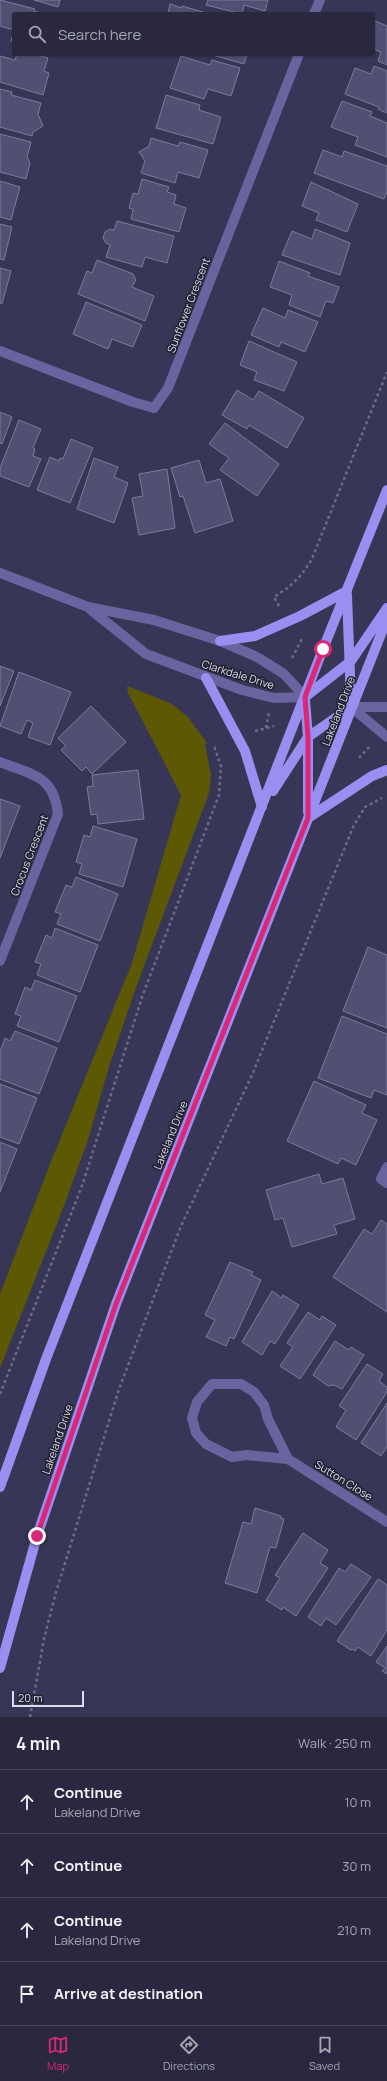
<!DOCTYPE html>
<meta charset="utf-8">
<style>
:root{--surface:#2a2840;--page:#323047;--text:#f1f3f6;--muted:#a5a6b1;--line:#464459;--accent:#db2777}
body{margin:0;font-family:Manrope,sans-serif;background:var(--page);color:var(--text)}
.scale{position:absolute;left:12px;bottom:10px;width:72px;box-sizing:border-box;padding-left:4px;border:2px solid #dddcf1;border-top:0;font-size:11px;line-height:14px;white-space:nowrap;color:#dddcf1;-webkit-text-stroke:3px #20202e;paint-order:stroke}
.stop{position:absolute;width:12px;height:12px;margin:-9px;border:3px solid #db2777;border-radius:50%;background:#fff}
.stop.end{background:#db2777;border-color:#fff;box-shadow:0 1px 4px #0008}
.list{margin:0;padding:0;list-style:none}
h2{display:flex;justify-content:space-between;align-items:center;height:52px;margin:0;padding:0 16px;font-size:17px}
h2 small{font-size:13px;font-weight:400;color:var(--muted)}
.list li{display:grid;grid-template-columns:26px 1fr auto;gap:12px;align-items:center;box-sizing:border-box;height:64px;padding:0 16px;border-top:1px solid var(--line)}
.list b{display:block;font-size:15px;white-space:nowrap}
.list p{margin:0;font-size:13px;white-space:nowrap;color:var(--muted)}
.list em{font-size:13px;font-style:normal;color:var(--muted)}
.icon{flex:none;width:22px;height:22px;fill:none;stroke:currentColor;stroke-width:2;stroke-linecap:round;stroke-linejoin:round}
.map{position:relative;flex:none;width:387px;height:1717px;overflow:hidden}
.search{position:absolute;background:var(--surface);box-shadow:0 1px 3px #0004;left:12px;right:12px;top:12px;height:44px;display:flex;align-items:center;gap:10px;box-sizing:border-box;padding:0 14px;border-radius:4px;color:var(--muted);font-size:15px}
.sheet{height:308px;background:var(--surface)}
nav{display:flex;justify-content:space-around;align-items:center;box-sizing:border-box;height:56px;border-top:1px solid var(--line);background:var(--surface);font-size:11px;color:var(--muted)}
nav a{display:grid;justify-items:center;gap:2px}
nav .on{color:var(--accent)}
.map>svg:first-child{display:block}
</style>
<div class="map">
<svg width="387" height="1717" viewBox="0 0 387 1717">
<rect width="100%" height="100%" fill="#383656"/>
<path fill="#5c5803" d="M127,686L170,703L176,707L188,717L207,743L205,744L211,775L209,793L135,990L108,1070L88,1140L62,1211L0,1368V1294L50,1164L132,963L181,795L128,693Z"/>
<path fill="#525072" stroke="#7b7a9e" d="M0,0L35,9L34,11L44,14H14V42L11,41L14,30L0,26Z
M34,0H60L58,7Z
M208,0H268L265,11L244,5L242,14L206,5Z
M170,4L182,8V6L210,14H168Z
M373,20L387,26V65L378,61L381,52L373,49Z
M17,54H34L48,58L44,71L49,73L43,95L0,82V56L15,60Z
M209,54H247L244,64Z
M181,56L210,65L212,60L240,68L231,96L208,89L204,99L170,88Z
M374,66L387,71V113L378,109L379,107L345,94L355,68L371,74Z
M0,89L12,92L11,95L41,103L38,114L43,126L33,132L32,136L0,127Z
M166,95L200,105L199,110L221,117L213,144L156,128Z
M342,101L372,112L370,116L387,123V157L355,145L358,137L331,127Z
M0,134L31,142L27,157L30,163L26,179L0,172Z
M151,138L178,146L180,142L208,150L199,178L178,172L175,183L141,173L145,161L139,152L149,146Z
M323,150L342,157L344,151L387,166V192L384,199L314,173Z
M142,179L169,187L167,192L176,195L174,204L186,208L179,232L131,219L133,209L129,208L133,193L138,194Z
M0,181L20,187L11,220L0,217Z
M311,182L358,204L347,232L316,220L319,213L302,206Z
M117,221L174,236L167,263L145,257L142,267L106,257L110,245L106,243L103,238L105,232L110,229L114,230Z
M0,224L12,227L4,260L0,259Z
M315,229L350,243L340,275L282,255L292,231L312,239Z
M97,260L133,274L136,280L132,287L154,296L145,321L78,294L87,271L92,273Z
M279,261L310,273L308,276L339,287L333,303L326,301L320,317L289,305L292,295L270,287Z
M0,268L11,271L2,304L0,303Z
M86,302L142,325L133,347L112,339L108,349L73,334Z
M263,308L285,318L288,310L318,322L305,352L281,342L279,347L251,335Z
M249,341L297,362L284,391L254,380L257,372L240,365Z
M237,390L253,400L259,391L304,418L287,448L249,425L247,429L222,415Z
M0,412L12,417L2,444L0,443Z
M19,420L41,429L33,448L35,449L33,456L41,459L29,487L0,476V468Z
M225,423L279,464L257,496L220,470L229,458L209,444Z
M71,439L93,448L70,503L37,490L50,457L59,461L60,458L63,459Z
M94,458L118,467L114,477L128,483L114,523L77,509Z
M199,460L206,483L220,479L233,521L195,533L183,496L180,497L171,468Z
M167,469L175,528L139,535L132,498L143,496L139,474Z
M0,666L14,671L0,706Z
M19,672L71,692L50,745L28,737L33,723L27,720L21,734L0,726Z
M91,706L126,742L92,774L86,767L82,771L61,750L66,746L58,738Z
M138,770L144,819L98,824L97,814L91,815L87,787L93,786L92,775Z
M0,799L20,806L0,858Z
M93,826L137,839L123,887L79,874L82,864L76,862L84,835L90,837Z
M76,877L118,894L100,941L57,924L61,914L55,912L66,885L72,887Z
M55,928L98,945L80,992L37,975L41,964L35,962L46,935L52,938Z
M368,947L387,955V1028L343,1011Z
M35,980L77,996L59,1042L17,1026L21,1016L15,1014L25,987L31,990Z
M342,1016L387,1034V1095L374,1090L371,1098L318,1078Z
M15,1031L57,1048L39,1094L0,1079V1052L5,1038L10,1041Z
M314,1081L366,1105L362,1113L377,1120L356,1165L341,1158L338,1164L287,1141Z
M0,1084L37,1098L19,1144L0,1137Z
M0,1142L17,1149L0,1192Z
M319,1174L322,1184L343,1178L355,1219L334,1225L337,1234L292,1247L283,1218L275,1220L266,1190Z
M381,1220L387,1224V1312L333,1277L364,1229L372,1234Z
M230,1262L253,1272L251,1275L261,1280L234,1339L230,1337L226,1346L206,1337L215,1320L205,1315Z
M272,1291L282,1298L283,1295L299,1305L275,1344L270,1341L262,1355L242,1342Z
M308,1312L320,1320L322,1316L336,1325L300,1379L280,1366L293,1347L287,1343Z
M335,1341L349,1350L351,1347L364,1355L342,1389L334,1385L328,1386L313,1375Z
M367,1364L383,1374L379,1381L387,1387V1392L356,1440L336,1427L346,1410L339,1406Z
M387,1403V1447L381,1456L361,1443Z
M255,1508L281,1516L280,1518L284,1519L276,1548L270,1547L257,1593L225,1583L243,1522L251,1524Z
M303,1533L328,1550L320,1563L328,1568L296,1616L283,1607L282,1610L266,1600L280,1578L275,1575Z
M351,1564L371,1577L336,1625L326,1618L321,1626L308,1617L339,1568L345,1572Z
M378,1579L387,1585V1630L371,1656L358,1647L355,1651L352,1649L351,1650L337,1641Z
M387,1646V1674L382,1671L385,1668L376,1662Z"/>
<g fill="none" stroke-linecap="round" stroke-linejoin="round">
<path stroke="#6c6a87" stroke-width="2.5" stroke-dasharray="3 3" stroke-linecap="butt" d="M279,606L274,597L289,587L301,575L311,561L387,372
M292,658L302,639
M266,728L269,713
M255,731L274,726
M359,758L371,745
M0,1394L82,1186L142,997L219,795L221,766L214,746H216
M30,1717L44,1639L56,1592L119,1389L181,1226L252,1075L354,825L365,807L382,798"/>
<path stroke="#6964a0" stroke-width="10" d="M314,14L320,0
M0,351L133,402L154,408L168,388L299,54
M0,573L88,607L154,620L220,641L257,657L284,674L305,697
M90,609L146,654L242,690L274,698L305,697
M351,707L387,737
M351,707H387
M0,762C32,775 54,775 58,814L0,961
M387,1167L381,1179L387,1183
M288,1459L268,1419L264,1405L254,1392L241,1384H212L197,1402L192,1418L196,1433L206,1444L232,1457L247,1455L288,1459L387,1522"/>
<path stroke="#998ff0" stroke-width="10" d="M347,595L351,701
M220,641L255,636L300,616L347,591
M206,678L245,751L262,807
M305,697L351,661L387,608
M305,700L308,737V812
M273,791L308,737L351,707
M308,818L372,776L387,770
M0,1487L46,1359L323,649L387,490
M0,1668L37,1536L116,1304L387,619"/>
</g>
<g fill="none" stroke-linecap="round" stroke-linejoin="round">
<path stroke="#db2777" stroke-width="5" d="M37,1536L116,1304L308,818V737L305,697L323,649"/>
</g>
<g text-anchor="middle" dominant-baseline="central" stroke-width="3" stroke-linejoin="round" paint-order="stroke">
<g font-size="11" fill="#dddcf1" stroke="#20202e">
<text transform="translate(188 305) rotate(-69)">Sunflower Crescent</text>
<text transform="translate(238 674) rotate(17)">Clarkdale Drive</text>
<text transform="translate(338 711) rotate(-69)">Lakeland Drive</text>
<text transform="translate(29 855) rotate(-69)">Crocus Crescent</text>
<text transform="translate(170 1135) rotate(-68)">Lakeland Drive</text>
<text transform="translate(57 1439) rotate(-71)">Lakeland Drive</text>
<text transform="translate(344 1480) rotate(32)">Sutton Close</text>
</g>
</g>
</svg>
<div class="scale">20 m</div>
<div class="stop" style="left:323px;top:649px"></div>
<div class="stop end" style="left:37px;top:1536px"></div>
<div class="search"><svg class="icon" aria-label="search" viewBox="0 0 24 24"><circle cx="10" cy="10" r="6"/><path d="M15 15l6 6"/></svg>Search here</div>
</div>
<section class="sheet">
<h2>4 min<small>Walk · 250 m</small></h2>
<ul class="list">
<li><svg class="icon" aria-label="ahead" viewBox="0 0 24 24"><path d="M12 20V5M6 11l6-6 6 6"/></svg><div><b>Continue</b><p>Lakeland Drive</p></div><em>10 m</em></li>
<li><svg class="icon" aria-label="ahead" viewBox="0 0 24 24"><path d="M12 20V5M6 11l6-6 6 6"/></svg><div><b>Continue</b></div><em>30 m</em></li>
<li><svg class="icon" aria-label="ahead" viewBox="0 0 24 24"><path d="M12 20V5M6 11l6-6 6 6"/></svg><div><b>Continue</b><p>Lakeland Drive</p></div><em>210 m</em></li>
<li><svg class="icon" aria-label="arrive" viewBox="0 0 24 24"><path d="M6 21V4h12l-3 4 3 4H6"/></svg><div><b>Arrive at destination</b></div></li>
</ul>
</section>
<nav>
<a class="on"><svg class="icon" aria-label="map" viewBox="0 0 24 24"><path d="M3 6l6-2 6 2 6-2v14l-6 2-6-2-6 2zM9 4v14M15 6v14"/></svg>Map</a>
<a><svg class="icon" aria-label="directions" viewBox="0 0 24 24"><path d="M12 3l9 9-9 9-9-9zM9 14v-3h6M13 9l2 2-2 2"/></svg>Directions</a>
<a><svg class="icon" aria-label="saved" viewBox="0 0 24 24"><path d="M7 4h10v16l-5-4-5 4z"/></svg>Saved</a>
</nav>
